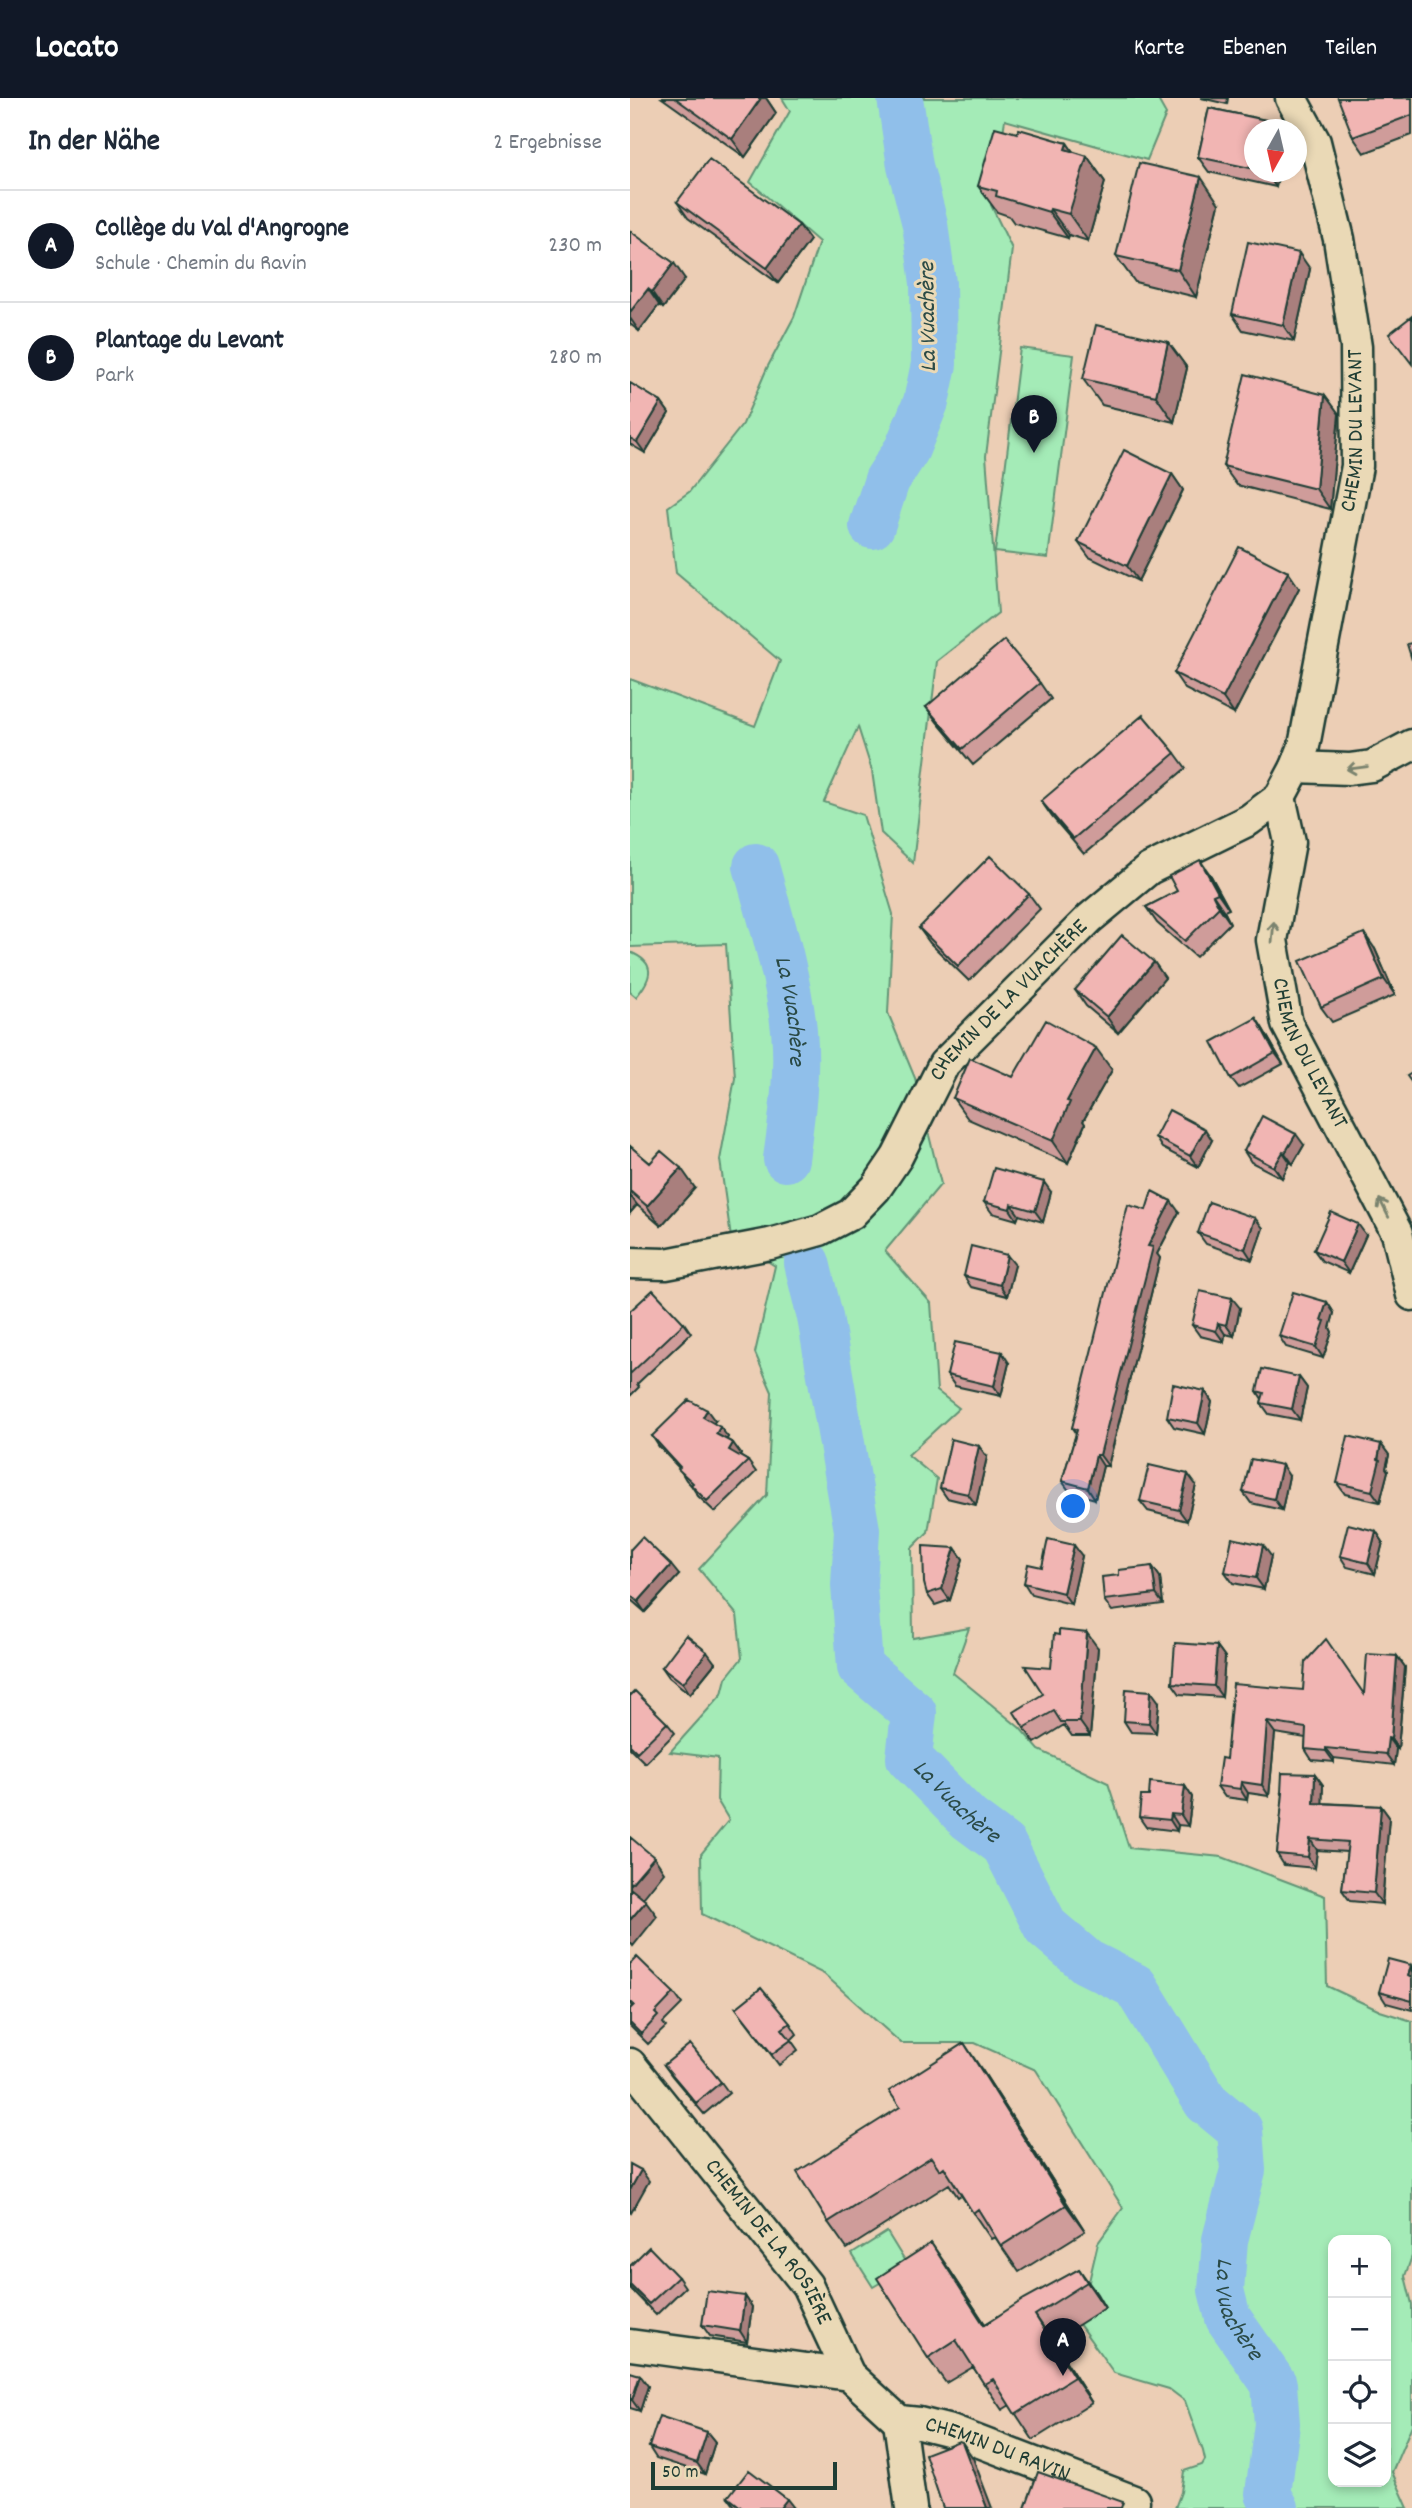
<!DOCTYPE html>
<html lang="de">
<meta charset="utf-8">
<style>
:root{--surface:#fff;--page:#f6f6f7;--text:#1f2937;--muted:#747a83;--line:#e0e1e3;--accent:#111827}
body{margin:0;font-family:Dekko,sans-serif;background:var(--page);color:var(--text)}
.controls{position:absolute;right:21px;bottom:21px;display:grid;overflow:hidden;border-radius:14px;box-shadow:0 4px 10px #0003}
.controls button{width:63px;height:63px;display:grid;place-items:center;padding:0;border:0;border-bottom:2px solid var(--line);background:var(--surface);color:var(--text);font:35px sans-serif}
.compass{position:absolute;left:614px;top:21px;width:63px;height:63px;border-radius:50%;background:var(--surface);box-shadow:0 4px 10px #0003;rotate:188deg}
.scale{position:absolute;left:21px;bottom:18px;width:186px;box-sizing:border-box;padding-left:7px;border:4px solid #1f3d34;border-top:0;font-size:19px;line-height:24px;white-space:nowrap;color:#1f3d34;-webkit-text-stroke:5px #ead9b6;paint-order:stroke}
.you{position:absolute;left:444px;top:1409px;width:24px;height:24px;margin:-18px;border:5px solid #fff;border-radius:50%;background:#1a73e8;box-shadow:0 0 0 10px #1a73e833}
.badge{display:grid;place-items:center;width:46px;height:46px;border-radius:50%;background:var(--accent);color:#fff;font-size:23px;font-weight:700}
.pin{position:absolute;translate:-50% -58px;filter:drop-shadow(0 2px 4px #0008)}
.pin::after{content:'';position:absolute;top:37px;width:24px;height:21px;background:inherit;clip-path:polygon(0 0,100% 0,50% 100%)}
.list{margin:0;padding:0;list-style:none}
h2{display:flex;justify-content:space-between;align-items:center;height:91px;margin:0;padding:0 28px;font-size:30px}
h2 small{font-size:23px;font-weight:400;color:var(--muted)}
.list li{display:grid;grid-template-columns:46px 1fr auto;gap:21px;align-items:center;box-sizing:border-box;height:112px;padding:0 28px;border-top:2px solid var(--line)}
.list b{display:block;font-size:26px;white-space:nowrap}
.list p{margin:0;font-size:23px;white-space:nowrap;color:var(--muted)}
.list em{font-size:23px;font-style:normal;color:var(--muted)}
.icon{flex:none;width:38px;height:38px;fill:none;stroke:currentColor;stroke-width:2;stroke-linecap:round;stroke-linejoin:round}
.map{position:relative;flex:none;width:782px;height:2410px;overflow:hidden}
header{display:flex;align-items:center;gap:42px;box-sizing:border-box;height:98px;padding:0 35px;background:var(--accent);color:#fff}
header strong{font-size:33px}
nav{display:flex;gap:38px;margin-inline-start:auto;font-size:24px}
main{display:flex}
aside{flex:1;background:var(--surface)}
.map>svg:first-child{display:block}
</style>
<header>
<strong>Locato</strong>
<nav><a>Karte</a><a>Ebenen</a><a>Teilen</a></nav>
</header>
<main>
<aside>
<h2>In der Nähe<small>2 Ergebnisse</small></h2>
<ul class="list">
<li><span class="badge">A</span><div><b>Collège du Val d'Angrogne</b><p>Schule · Chemin du Ravin</p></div><em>230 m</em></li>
<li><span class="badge">B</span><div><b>Plantage du Levant</b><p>Park</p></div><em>280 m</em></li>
</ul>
</aside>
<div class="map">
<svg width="782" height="2410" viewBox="0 0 782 2410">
<rect width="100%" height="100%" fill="#ecceb5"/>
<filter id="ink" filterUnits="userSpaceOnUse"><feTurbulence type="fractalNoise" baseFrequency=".0143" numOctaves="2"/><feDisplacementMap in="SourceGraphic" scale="14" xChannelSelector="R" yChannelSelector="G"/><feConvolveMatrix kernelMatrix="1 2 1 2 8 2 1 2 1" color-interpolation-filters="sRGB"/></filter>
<g filter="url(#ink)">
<path fill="#a4ebb7" stroke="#629476" stroke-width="2" fill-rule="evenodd" d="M152,0H527L536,16L517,62L375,22L361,107L382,151L356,358L368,515L307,563L283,765L251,735L242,673L228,629L194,704L233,717L263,816L258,915L285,980L311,1086L255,1153L301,1205L307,1293L329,1310L278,1357L307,1381L298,1434L282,1450L283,1540L339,1530L323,1575L390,1630L409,1652L478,1685L499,1750L592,1759L695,1798L697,1888L750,1913L782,1923V2158L775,2178L782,2206V2327L762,2374L778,2410H545L551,2394L554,2373L572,2367L575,2362L573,2353L555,2303L539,2291L484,2275L449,2226L468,2145L493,2110L406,1972L345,1945H271L194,1876L72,1816L71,1756L99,1722L87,1702L88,1660L40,1654L92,1596L96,1580L112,1560L107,1517L69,1471L137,1397L142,1294L125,1255L145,1168L101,1140L90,1062L105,980L96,846L0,849V581L125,628L150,563L46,475L38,409L59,394L113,326L137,270L164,219L189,144L120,84L160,13ZM703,2142H756V2384H703Z
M390,250L444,257L418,460L365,454Z
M0,854C27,865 22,880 6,899L0,894Z
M257,2134L287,2183L260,2179L243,2189L222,2156Z"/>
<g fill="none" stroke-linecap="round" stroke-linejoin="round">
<g stroke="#90bfea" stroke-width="46">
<path d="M242,428L257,382L277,351L296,304L304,266L303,185L295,126L280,68L270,0"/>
<path id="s1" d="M126,768C141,822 158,876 164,932C168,975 162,1018 156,1061"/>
<path id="s2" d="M177,1165L190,1219L227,1432L224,1487L230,1569L284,1615L279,1660L339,1721L374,1747L416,1829L457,1864L505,1888L576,2004L610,2032L613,2072L595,2142L591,2192L598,2220L644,2286L647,2326L638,2396L646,2410"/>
</g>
<g stroke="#1f3d34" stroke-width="35">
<g id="street">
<path d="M666,669L719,671L742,668L782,647"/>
<path id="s3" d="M650,699L660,744L642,842L657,926L767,1135L782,1197"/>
<path id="s4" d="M0,1165L36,1166L140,1146L190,1132L221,1116L246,1090L267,1059L314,966L460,820L519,771L619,722L650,699L666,669L674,648L727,368L726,249L709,141L685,44L661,0"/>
<path id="s5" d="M0,1966L177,2187L219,2277L269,2323"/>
<path d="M0,2247L219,2277"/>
<path id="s6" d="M269,2323L289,2325L321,2333L504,2403"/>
<path d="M269,2323L281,2410"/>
</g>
</g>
<use href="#street" stroke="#ead9b6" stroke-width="30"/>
</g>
<path fill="#cf9c9a" stroke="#1f3d34" stroke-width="2" d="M32,0H136L146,15L115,59Z
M571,0H598L597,6Z
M782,0V37L734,55L723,39Z
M579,10L645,24L651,32H625V74H649L646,89L579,74L568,59Z
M387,35L437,45L443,54L457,58L475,84L458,143L439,137L438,140L384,125L379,118L367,114L348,88Z
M47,104L169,127L180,142L148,185L58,120Z
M589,106L566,199L505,184L486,158Z
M0,133L55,181L33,210L29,207L9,233L0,226Z
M680,171L664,243L613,232L602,216Z
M538,244L557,270L544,324L472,307L453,281Z
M0,285L31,304L39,315L15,355L0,346Z
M695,297L709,316L700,411L607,387L593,368Z
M542,376L553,392L508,483L459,459L448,444Z
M658,474L669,490L604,616L555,591L544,575Z
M410,585L421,601L343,667L307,624L296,609Z
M545,655L556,670L454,756L422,719L411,703Z
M581,778L599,811L594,813L600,825L566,859L527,825L516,809Z
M399,796L410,811L339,883L300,845L289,830Z
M745,851L765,897L702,924L691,909Z
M524,864L535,880L488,935L456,908L445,892Z
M626,920L633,931L653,966L609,990L601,980Z
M482,972L453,1023L455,1026L438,1065L338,1021L323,1000L383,979Z
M525,1039L582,1042L568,1069L532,1050Z
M674,1047L663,1066L660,1064L652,1080L621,1064L614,1053Z
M0,1048L20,1065L65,1090L31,1128L7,1107L0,1115Z
M421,1094L413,1124L389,1117L387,1122L362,1115L354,1104Z
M516,1112L549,1114L527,1156L530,1160L478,1368H473L465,1401L440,1394L432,1383L446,1336L442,1330Z
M633,1130L622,1162L576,1146L568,1135Z
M736,1137L719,1175L692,1163L684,1152Z
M385,1167L377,1198L341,1189L334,1178Z
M697,1204L704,1215L700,1230L702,1234L693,1260L656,1249L649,1238Z
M610,1210L604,1238L595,1236L594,1244L570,1238L562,1227Z
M0,1213L54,1225L61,1235L7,1286L9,1289L0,1298Z
M379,1265L371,1298L325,1288L317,1277Z
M669,1279L677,1290L670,1322L639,1316L631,1305L632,1301L627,1293Z
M575,1293L582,1304L575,1336L544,1329L537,1319Z
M85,1323L83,1325L98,1339L96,1342L103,1345L111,1356L110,1358L118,1363L126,1374L85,1414L68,1398L61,1387L56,1382L49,1370L29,1349L22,1338Z
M751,1346L759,1357L756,1370L758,1373L750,1404L715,1396L707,1385Z
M357,1359L346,1407L317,1400L310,1390Z
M659,1378L652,1412L621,1405L613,1394Z
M566,1387L557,1423L518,1413L510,1403Z
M746,1433L753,1444L745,1476L717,1469L710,1458Z
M325,1450L333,1461L320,1502L305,1507L297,1496Z
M0,1452L49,1477L15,1514L0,1501Z
M452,1458L441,1506L401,1496L394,1485L412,1469Z
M641,1458L634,1491L603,1485L595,1474Z
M522,1468L530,1479L533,1506L482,1513L474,1502L489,1477Z
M587,1548L595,1559L592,1599L550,1596L542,1585Z
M468,1550L460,1638H442L434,1627L405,1645L394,1630L413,1596L421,1570Z
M767,1558L775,1569L768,1651H766L764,1667L704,1660V1664L682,1662L675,1651L676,1640L645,1635L639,1698L618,1695L617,1702L595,1699L587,1688L596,1661L673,1592L734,1596Z
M85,1565L60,1596L39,1579L32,1569Z
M0,1598L37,1625L45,1635L15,1665L0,1650Z
M529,1604L526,1635L501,1634L494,1623Z
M685,1676L693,1687L692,1705L751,1708L759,1719L752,1806L720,1803L712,1792L717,1754L687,1752L685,1770L654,1767L647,1756L653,1697L651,1695Z
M555,1688L562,1699L558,1728L548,1727L547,1733L516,1729L509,1719L519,1698Z
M0,1866L44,1895L52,1906L33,1925L36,1929L18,1946L0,1928V1911L2,1908L0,1906Z
M781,1867L782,1869V1912L756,1905L749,1894Z
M106,1910L160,1925L167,1936L161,1942L168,1952L149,1967Z
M34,1967L91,1984L99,1995L74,2016L42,1978Z
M352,1972L455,2133L389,2174L365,2139L361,2141L331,2097L328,2099L319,2086L217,2151L198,2124Z
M0,2168L48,2179L55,2189L26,2217L0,2190Z
M319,2171L355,2226L449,2171L475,2210L423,2243L462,2305L403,2342L380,2307L372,2312L343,2269L316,2285L298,2260Z
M115,2198L122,2209L117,2244L80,2238L72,2227Z
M0,2274L18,2288L10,2313L0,2310Z
M77,2334L85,2344L75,2376L26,2360L19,2349Z
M98,2399L164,2410H106Z"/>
<path fill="#a97f7d" stroke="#1f3d34" stroke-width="2" d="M131,0H136L146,15L115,59L102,41Z
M645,24L651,32H644Z
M437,45L454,69L457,58L475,84L458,143L439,116L435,51Z
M635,74H649L646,89Z
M571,79L589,106L566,199L548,172Z
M420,111L439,137L438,140L419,114Z
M169,127L180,142L148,185L137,170Z
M669,155L680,171L664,243L653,227Z
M44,165L55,181L33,210L22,194Z
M18,191L29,207L9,233L0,220V214Z
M538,244L557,270L544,324L526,298Z
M695,297L709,316L700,411L686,391Z
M31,304L39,315L15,355L7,344Z
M542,376L553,392L508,483L497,468Z
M658,474L669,490L604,616L593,600Z
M570,762L581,778L599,811L588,795Z
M583,797L594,813L600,825L589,809Z
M734,835L745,851L765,897L754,881Z
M524,864L535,880L488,935L477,919Z
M626,920L633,931L653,966L645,955Z
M466,950L482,972L453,1023L455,1026L438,1065L423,1043L437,1003Z
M575,1031L582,1042L568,1069L560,1058Z
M666,1036L674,1047L663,1066L655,1055Z
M653,1054L660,1064L652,1080L644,1069Z
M51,1070L65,1090L31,1128L17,1108Z
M414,1084L421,1094L413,1124L405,1113Z
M0,1097L7,1107L0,1115Z
M541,1103L549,1114L527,1156L530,1160L478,1368L470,1357L518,1148Z
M381,1106L389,1117L387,1122L380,1111Z
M625,1120L633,1130L622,1162L615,1151Z
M728,1126L736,1137L719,1175L711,1164Z
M377,1157L385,1167L377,1198L370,1187Z
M602,1200L610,1210L604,1238L596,1227Z
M697,1204L704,1215L700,1230L702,1234L693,1260L686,1249L691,1222Z
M588,1225L595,1236L594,1244L586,1233Z
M372,1254L379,1265L371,1298L364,1288Z
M669,1279L677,1290L670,1322L662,1311Z
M575,1293L582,1304L575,1336L568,1325Z
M77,1312L85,1323L80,1330L73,1319Z
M90,1329L98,1339L93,1347L86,1336Z
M103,1345L111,1356L107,1363L99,1352Z
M751,1346L759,1357L756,1370L758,1373L750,1404L742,1393Z
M349,1348L357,1359L346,1407L338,1396Z
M466,1357L473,1368L465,1401L458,1390Z
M652,1367L659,1378L652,1412L644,1401Z
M558,1376L566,1387L557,1423L549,1412Z
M746,1433L753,1444L745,1476L738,1465Z
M444,1447L452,1458L441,1506L433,1495Z
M633,1447L641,1458L634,1491L626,1480Z
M325,1450L333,1461L320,1502L312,1491Z
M41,1467L49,1477L15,1514L8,1504Z
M522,1468L530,1479L533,1506L526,1496Z
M457,1535L468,1550L460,1638L450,1624Z
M587,1548L595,1559L592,1599L584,1588Z
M77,1554L85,1565L60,1596L53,1585Z
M767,1558L775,1569L768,1651L761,1641Z
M521,1593L529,1604L526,1635L519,1625Z
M637,1624L645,1635L639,1698L632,1687Z
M758,1640L766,1651L764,1667L756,1656Z
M696,1650L704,1660V1664L696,1653Z
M685,1676L693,1687L692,1716L684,1705Z
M611,1684L618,1695L617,1702L610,1691Z
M555,1688L562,1699L558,1728L551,1717Z
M751,1708L759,1719L752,1806L744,1795Z
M541,1716L548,1727L547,1733L540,1722Z
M680,1741L687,1752L685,1770L678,1759Z
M24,1759L34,1774L10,1804L0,1791V1787Z
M16,1803L27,1818L3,1848L0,1844V1822Z
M781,1867L782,1869V1884L778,1878Z
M334,1945L352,1972L455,2133L436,2107Z
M11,2072L19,2083L1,2115L0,2114V2092Z
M301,2145L319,2171L372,2252L354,2227Z
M449,2171L467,2196L475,2210L457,2184Z
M115,2198L122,2209L117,2244L110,2233Z
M405,2217L423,2243L462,2305L444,2279Z
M10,2277L18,2288L10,2313L2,2302Z
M77,2334L85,2344L75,2376L67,2365Z
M332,2344L343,2360L362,2410H357Z
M157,2401L164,2410H150Z"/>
<path fill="#f1b5b3" stroke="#1f3d34" stroke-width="2" d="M45,0H131L102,41Z
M708,0H782V17L723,39Z
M579,10L645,24L644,32H625V71L568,59Z
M365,29L387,35L389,31L437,45L435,51L457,58L439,116L420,111L419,114L366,98L367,93L348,88Z
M79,61L169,127L137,170L47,104Z
M509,65L571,79L548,172L486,158Z
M0,133L44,165L22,194L18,191L0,214Z
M618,144L669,155L653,227L602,216Z
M782,218V266L759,236Z
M466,227L538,244L526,298L453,281Z
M615,276L695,297L686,391L593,368Z
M0,285L31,304L7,344L0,340Z
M494,352L542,376L497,468L448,444Z
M609,449L658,474L593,600L544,575Z
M374,542L410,585L332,651L296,609Z
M782,545V562L777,546Z
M513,617L545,655L443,741L411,703Z
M360,758L399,796L328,868L289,830Z
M570,762L588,795L583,797L589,809L555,843L516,809L547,793L539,778Z
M734,835L754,881L691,909L670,863Z
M492,837L524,864L477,919L445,892Z
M626,920L645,955L601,980L582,944Z
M416,922L466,950L437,1003L440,1004L423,1043L323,1000L340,960L383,979Z
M782,975V985L777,978Z
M539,1012L575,1031L560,1058L525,1039Z
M632,1018L666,1036L655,1055L653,1054L644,1069L614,1053Z
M0,1048L20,1065L31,1053L51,1070L17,1108L0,1093Z
M364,1070L414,1084L405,1113L381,1106L380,1111L354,1104Z
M522,1093L541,1103L518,1148L523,1149L470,1357H466L458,1390L432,1383L447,1332L442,1330L498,1107L516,1112Z
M579,1104L625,1120L615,1151L568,1135Z
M701,1114L728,1126L711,1164L684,1152Z
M341,1148L377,1157L370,1187L334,1178Z
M23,1192L54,1225L0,1276V1213Z
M570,1193L602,1200L596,1227L588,1225L586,1233L562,1227Z
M663,1194L697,1204L691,1222L695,1223L686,1249L649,1238Z
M325,1244L372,1254L364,1288L317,1277Z
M632,1271L669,1279L662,1311L631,1305L634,1295L627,1293Z
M543,1286L575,1293L568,1325L537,1319Z
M59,1302L77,1312L73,1319L90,1329L86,1336L103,1345L99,1352L118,1363L77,1403L61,1387L63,1385L48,1371L50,1369L22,1338Z
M718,1338L751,1346L748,1361L750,1362L742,1393L707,1385Z
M321,1341L349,1348L338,1396L310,1390Z
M621,1361L652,1367L644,1401L613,1394Z
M519,1367L558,1376L549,1412L510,1403Z
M718,1426L746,1433L738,1465L710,1458Z
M12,1439L41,1467L8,1504L0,1497V1452Z
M602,1440L633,1447L626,1480L595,1474Z
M418,1441L444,1447L433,1495L394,1485L398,1466L412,1469Z
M293,1448L325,1450L312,1491L297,1496L294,1485Z
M522,1468L526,1496L474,1502L472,1479L489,1477V1472Z
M429,1532L457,1535L450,1624H431L424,1613L394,1630L384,1614L413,1596L395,1568L421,1570L424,1536L429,1537Z
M56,1537L77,1554L53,1585L32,1569Z
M696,1541L734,1596L737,1556L767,1558L761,1641L758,1640L756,1656L696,1650V1653L675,1651L676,1630L637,1624L632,1687L611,1684L610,1691L587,1688L591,1660L596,1661L603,1586L673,1592L675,1564Z
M545,1545L587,1548L584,1588L542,1585Z
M496,1591L521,1593L519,1625L494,1623Z
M5,1593L37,1625L7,1654L0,1647V1598Z
M652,1675L685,1676L684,1705L751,1708L744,1795L712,1792L718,1744L680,1741L678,1759L647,1756L653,1695H651Z
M520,1684L555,1688L551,1717L541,1716L540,1722L509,1719L511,1698H519Z
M0,1739L24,1759L0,1787Z
M0,1790L16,1803L0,1822Z
M7,1859L44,1895L25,1915L28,1918L11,1936L0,1925V1911L4,1907L0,1903V1866Z
M758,1861L781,1867L778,1878L782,1880V1903L749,1894Z
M131,1890L160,1925L152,1931L161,1942L142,1956L106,1910Z
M334,1945L436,2107L371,2148L348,2111L343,2115L314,2069L310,2072L301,2059L198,2124L167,2074L270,2009L259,1993Z
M60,1946L91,1984L66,2005L34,1967Z
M0,2066L11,2072L0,2092Z
M301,2145L354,2227L394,2201L449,2171L457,2184L405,2217L444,2279L385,2316L363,2281L354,2286L326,2242L298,2260L247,2180Z
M19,2149L48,2179L19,2206L0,2187V2168Z
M77,2193L115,2198L110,2233L72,2227Z
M0,2274L10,2277L2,2302L0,2301Z
M29,2318L77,2334L67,2365L19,2349Z
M329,2343L332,2344L357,2410H313L295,2356Z
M119,2372L157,2401L150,2410H112L98,2399Z
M408,2374L493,2404L491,2410H395Z"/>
<defs><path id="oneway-shaft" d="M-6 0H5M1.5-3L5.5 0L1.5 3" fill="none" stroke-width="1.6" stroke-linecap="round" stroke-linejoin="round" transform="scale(1.75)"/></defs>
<g stroke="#7a836e">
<use href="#oneway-shaft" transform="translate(727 670) rotate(173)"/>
<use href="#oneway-shaft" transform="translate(643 834) rotate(-85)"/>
<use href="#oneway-shaft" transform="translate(754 1110) rotate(-117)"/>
</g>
</g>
<g text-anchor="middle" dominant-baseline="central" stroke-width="6" stroke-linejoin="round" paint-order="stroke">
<g font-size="23" fill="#1f3d34" stroke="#ead9b6">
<text stroke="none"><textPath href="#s4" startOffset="1216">CHEMIN DU LEVANT</textPath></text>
<text stroke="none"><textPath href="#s4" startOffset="497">CHEMIN DE LA VUACHÈRE</textPath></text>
<text stroke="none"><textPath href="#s3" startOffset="266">CHEMIN DU LEVANT</textPath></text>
<text stroke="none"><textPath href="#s5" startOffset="226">CHEMIN DE LA ROSIÈRE</textPath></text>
<text stroke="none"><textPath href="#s6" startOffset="103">CHEMIN DU RAVIN</textPath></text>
</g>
<g font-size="24" font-style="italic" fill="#2a4a46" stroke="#ead9b6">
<text transform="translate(299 219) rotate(-91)">La Vuachère</text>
<text stroke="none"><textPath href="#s1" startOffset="149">La Vuachère</textPath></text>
<text stroke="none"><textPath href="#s2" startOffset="590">La Vuachère</textPath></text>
<text stroke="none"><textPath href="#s2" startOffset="1220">La Vuachère</textPath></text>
</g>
</g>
</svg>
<div class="controls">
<button>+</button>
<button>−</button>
<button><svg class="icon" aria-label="locate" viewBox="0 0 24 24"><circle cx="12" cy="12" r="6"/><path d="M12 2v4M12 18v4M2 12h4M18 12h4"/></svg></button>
<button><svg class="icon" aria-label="layers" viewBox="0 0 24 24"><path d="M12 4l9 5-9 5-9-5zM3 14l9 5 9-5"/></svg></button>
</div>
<svg class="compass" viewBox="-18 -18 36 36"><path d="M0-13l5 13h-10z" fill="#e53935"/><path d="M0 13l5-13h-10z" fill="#747a83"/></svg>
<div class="scale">50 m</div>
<div class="you"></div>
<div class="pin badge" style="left:433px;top:2278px">A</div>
<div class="pin badge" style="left:404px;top:355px">B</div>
</div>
</main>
